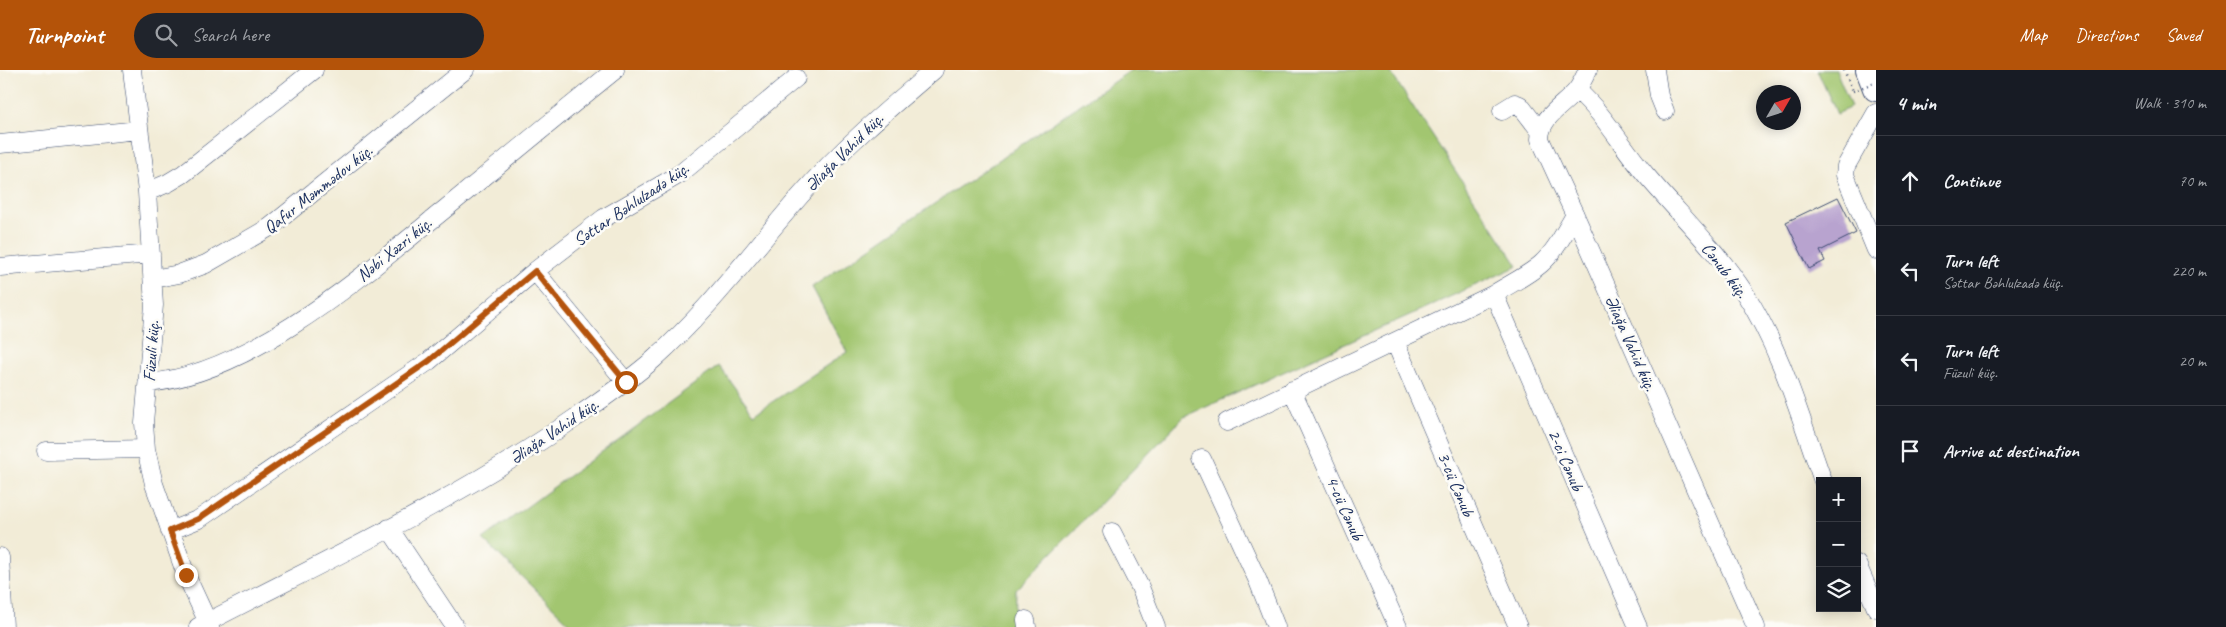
<!DOCTYPE html>
<meta charset="utf-8">
<style>
:root{--surface:#171b24;--page:#20242c;--text:#f1f3f6;--muted:#9ea1a6;--line:#363941;--accent:#b45309}
body{margin:0;font-family:Caveat,sans-serif;background:var(--page);color:var(--text)}
.controls{position:absolute;right:15px;bottom:15px;display:grid;overflow:hidden;border-radius:0px;box-shadow:0 2px 12px #0003}
.controls button{width:45px;height:45px;display:grid;place-items:center;padding:0;border:0;border-bottom:1px solid var(--line);background:var(--surface);color:var(--text);font:25px sans-serif}
.compass{position:absolute;left:1756px;top:15px;width:45px;height:45px;border-radius:50%;background:var(--surface);box-shadow:0 2px 12px #0003;rotate:51deg}
.stop{position:absolute;width:15px;height:15px;margin:-11px;border:4px solid #b45309;border-radius:50%;background:#fff}
.stop.end{background:#b45309;border-color:#fff;box-shadow:0 1px 5px #0008}
.list{margin:0;padding:0;list-style:none}
h2{display:flex;justify-content:space-between;align-items:center;height:65px;margin:0;padding:0 20px;font-size:21px}
h2 small{font-size:16px;font-weight:400;color:var(--muted)}
.list li{display:grid;grid-template-columns:32px 1fr auto;gap:15px;align-items:center;box-sizing:border-box;height:90px;padding:0 20px;border-top:1px solid var(--line)}
.list b{display:block;font-size:19px;white-space:nowrap}
.list p{margin:0;font-size:16px;white-space:nowrap;color:var(--muted)}
.list em{font-size:16px;font-style:normal;color:var(--muted)}
.icon{flex:none;width:28px;height:28px;fill:none;stroke:currentColor;stroke-width:2;stroke-linecap:round;stroke-linejoin:round}
.map{position:relative;flex:none;width:1876px;height:557px;overflow:hidden}
header{display:flex;align-items:center;gap:30px;box-sizing:border-box;height:70px;padding:0 25px;background:var(--accent);color:#fff}
header strong{font-size:24px}
nav{display:flex;gap:28px;margin-inline-start:auto;font-size:18px}
.search{width:350px;height:45px;background:var(--page);display:flex;align-items:center;gap:12px;box-sizing:border-box;padding:0 18px;border-radius:28px;color:var(--muted);font-size:19px}
main{display:flex}
aside{flex:1;background:var(--surface)}
.map>svg:first-child{display:block}
</style>
<header>
<strong>Turnpoint</strong>
<div class="search"><svg class="icon" aria-label="search" viewBox="0 0 24 24"><circle cx="10" cy="10" r="6"/><path d="M15 15l6 6"/></svg>Search here</div>
<nav><a>Map</a><a>Directions</a><a>Saved</a></nav>
</header>
<main>
<div class="map">
<svg width="1876" height="557" viewBox="0 0 1876 557">
<rect width="100%" height="100%" fill="#fdfcf7"/>
<filter id="ink" filterUnits="userSpaceOnUse"><feTurbulence type="fractalNoise" baseFrequency=".02" numOctaves="2"/><feDisplacementMap in="SourceGraphic" scale="10" xChannelSelector="R" yChannelSelector="G"/><feConvolveMatrix kernelMatrix="1 2 1 2 8 2 1 2 1" color-interpolation-filters="sRGB"/></filter>
<filter id="wash" filterUnits="userSpaceOnUse"><feTurbulence type="fractalNoise" baseFrequency=".0096" numOctaves="4" result="noise"/><feDisplacementMap in="SourceGraphic" scale="20" xChannelSelector="R" yChannelSelector="G"/><feGaussianBlur stdDeviation="1.12" result="paint"/><feColorMatrix in="noise" values="0 0 0 0 0 0 0 0 0 0 0 0 0 0 0 0 0 1.4 0 .05"/><feComposite in="paint" operator="in"/></filter>
<g filter="url(#wash)">
<rect width="100%" height="100%" fill="#f2ecd7"/>
<path fill="#a2c670" stroke="#5e7a67" d="M1131,0H1389L1518,196L1184,347L1016,520L1015,557H573L483,469L719,296L754,344L847,282L812,217Z
M1817,0H1836L1851,37L1837,44Z"/>
<g id="blocks">
<path fill="#b8a3cf" d="M1838,127L1856,163L1820,181L1825,191L1809,199L1786,152Z"/>
</g>
</g>
<g filter="url(#ink)">
<use href="#blocks" fill-opacity="0" stroke="#3b4b70" stroke-width="1"/>
<g fill="none" stroke-linecap="round" stroke-linejoin="round">
<g stroke="#3b4b70" stroke-width="19">
<path id="minor" d="M132,0L147,122L154,235L144,353L146,379L154,414L186,505L210,557
M1588,0C1584,7 1581,15 1576,21C1563,36 1540,47 1540,69L1575,145L1756,557
M1655,0L1659,26L1665,41
M1577,20C1605,45 1622,77 1646,105C1679,144 1716,179 1744,222C1781,279 1800,347 1823,411
M1502,41L1515,33L1520,35L1540,61
M1876,43L1846,96L1845,105L1876,180
M0,74L139,60
M147,122L168,113L183,104L314,0
M0,197L151,184
M535,201L626,312
M153,209L179,204L206,194L270,157L465,0
M1494,224L1638,557
M1395,272L1518,557
M148,313C252,304 366,203 445,139C502,92 558,46 615,0
M1292,320L1398,557
M1227,352L1494,224C1510,214 1527,206 1541,194C1556,181 1565,161 1575,145
M46,381L146,379
M1202,389L1258,511L1276,557
M389,458L455,557
M170,461L199,449L429,291L535,201L604,148L680,104L796,8
M1112,462L1140,517L1156,557
M0,487L4,557
M1857,494L1876,538
M1026,550L1027,557
M198,557C325,491 457,430 575,348C602,329 629,311 654,289C709,240 752,181 801,125C841,79 887,40 934,0"/>
</g>
<g stroke="#3b4b70" stroke-width="28">
<path id="highway" d="M1869,0L1876,18"/>
</g>
<path stroke="#3b4b70" stroke-width="2.5" stroke-dasharray="1 4" stroke-linecap="butt" d="M1844,0L1853,21"/>
<use href="#minor" stroke="#fff" stroke-width="18"/>
<use href="#highway" stroke="#fff" stroke-width="26"/>
<path stroke="#3b4b70" stroke-width="2.5" stroke-dasharray="1 4" stroke-linecap="butt" d="M1853,21L1876,12"/>
</g>
</g>
<g fill="none" stroke-linecap="round" stroke-linejoin="round" filter="url(#ink)">
<path stroke="#b45309" stroke-width="6" d="M186,505L170,461L198,449L429,291L535,201L626,312"/>
</g>
<g text-anchor="middle" dominant-baseline="central" stroke-width="5" stroke-linejoin="round" paint-order="stroke">
<g font-size="18" fill="#1b2f5e" stroke="#fdfcf7">
<text transform="translate(844 82) rotate(-45)">Əliağa Vahid küç.</text>
<text transform="translate(318 119) rotate(-38)">Qafur Məmmədov küç.</text>
<text transform="translate(631 134) rotate(-34)">Səttar Bəhlulzadə küç.</text>
<text transform="translate(394 179) rotate(-39)">Nəbi Xəzri küç.</text>
<text transform="translate(1725 200) rotate(53)">Cənub küç.</text>
<text transform="translate(1631 273) rotate(66)">Əliağa Vahid küç.</text>
<text transform="translate(151 281) rotate(-86)">Füzuli küç.</text>
<text transform="translate(554 361) rotate(-34)">Əliağa Vahid küç.</text>
<text transform="translate(1566 390) rotate(67)">2-ci Cənub</text>
<text transform="translate(1456 414) rotate(67)">3-cü Cənub</text>
<text transform="translate(1345 438) rotate(66)">4-cü Cənub</text>
</g>
</g>
</svg>
<div class="controls">
<button>+</button>
<button>−</button>
<button><svg class="icon" aria-label="layers" viewBox="0 0 24 24"><path d="M12 4l9 5-9 5-9-5zM3 14l9 5 9-5"/></svg></button>
</div>
<svg class="compass" viewBox="-18 -18 36 36"><path d="M0-13l5 13h-10z" fill="#e53935"/><path d="M0 13l5-13h-10z" fill="#9ea1a6"/></svg>
<div class="stop" style="left:626px;top:312px"></div>
<div class="stop end" style="left:186px;top:505px"></div>
</div>
<aside>
<h2>4 min<small>Walk · 310 m</small></h2>
<ul class="list">
<li><svg class="icon" aria-label="ahead" viewBox="0 0 24 24"><path d="M12 20V5M6 11l6-6 6 6"/></svg><div><b>Continue</b></div><em>70 m</em></li>
<li><svg class="icon" aria-label="left" viewBox="0 0 24 24"><path d="M17 20v-9H6M10 6l-5 5 5 5"/></svg><div><b>Turn left</b><p>Səttar Bəhlulzadə küç.</p></div><em>220 m</em></li>
<li><svg class="icon" aria-label="left" viewBox="0 0 24 24"><path d="M17 20v-9H6M10 6l-5 5 5 5"/></svg><div><b>Turn left</b><p>Füzuli küç.</p></div><em>20 m</em></li>
<li><svg class="icon" aria-label="arrive" viewBox="0 0 24 24"><path d="M6 21V4h12l-3 4 3 4H6"/></svg><div><b>Arrive at destination</b></div></li>
</ul>
</aside>
</main>
